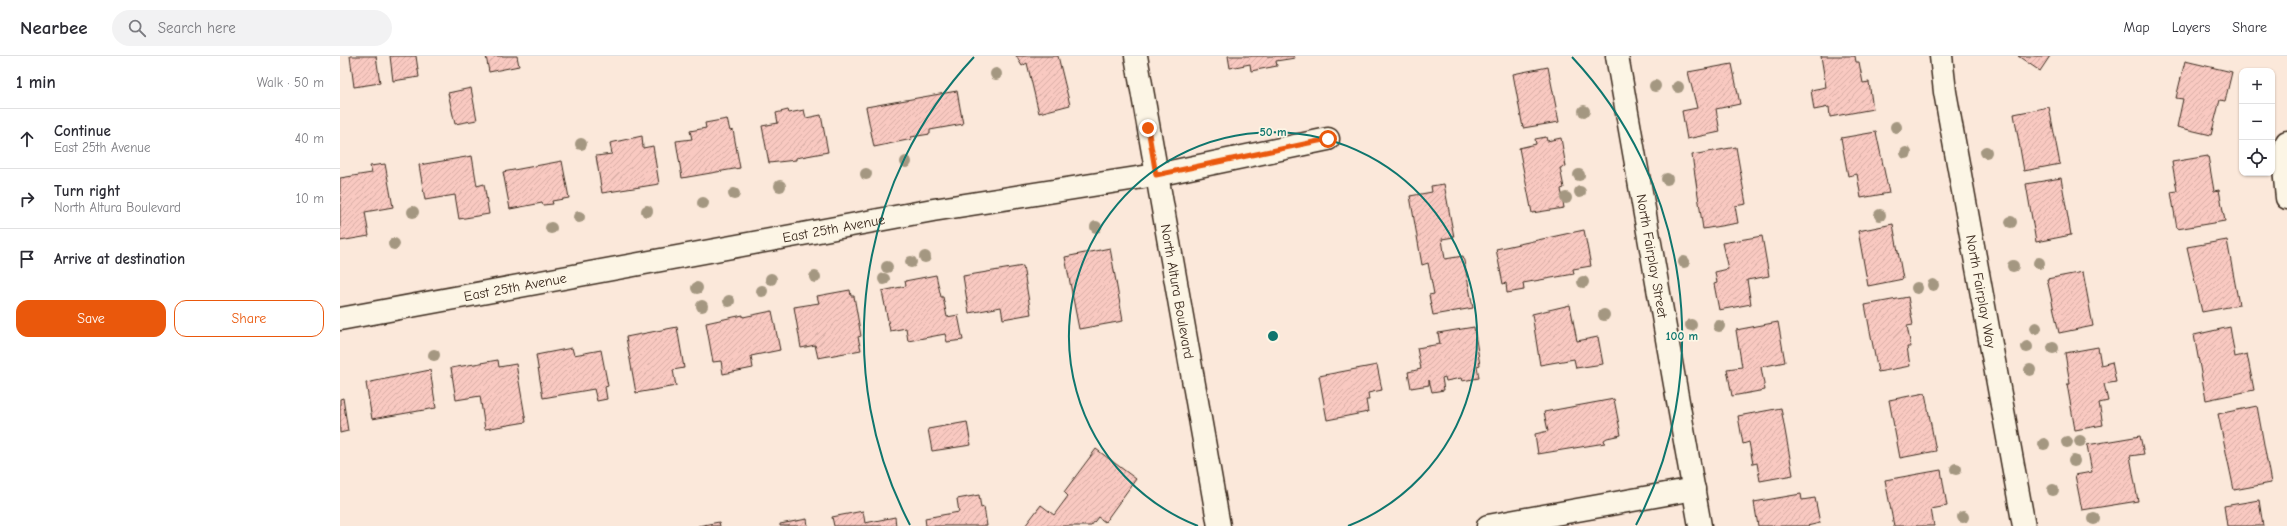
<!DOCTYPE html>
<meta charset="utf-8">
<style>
:root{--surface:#fff;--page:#f2f2f3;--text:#2b2b33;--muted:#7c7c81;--line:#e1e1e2;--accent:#ea580c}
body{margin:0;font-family:"Comic Neue",sans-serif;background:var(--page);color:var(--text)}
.controls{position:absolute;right:12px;top:12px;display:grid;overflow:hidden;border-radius:8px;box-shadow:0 1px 3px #0004}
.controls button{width:36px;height:36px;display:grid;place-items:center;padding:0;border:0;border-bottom:1px solid var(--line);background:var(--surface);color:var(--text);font:20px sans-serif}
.stop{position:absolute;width:12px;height:12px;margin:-9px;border:3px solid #ea580c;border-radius:50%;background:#fff}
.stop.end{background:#ea580c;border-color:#fff;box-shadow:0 1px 4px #0008}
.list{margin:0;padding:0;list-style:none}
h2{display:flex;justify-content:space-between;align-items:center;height:52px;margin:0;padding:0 16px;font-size:17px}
h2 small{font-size:13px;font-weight:400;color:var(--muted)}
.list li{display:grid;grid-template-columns:26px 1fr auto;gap:12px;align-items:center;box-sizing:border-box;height:60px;padding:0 16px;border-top:1px solid var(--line)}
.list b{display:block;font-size:15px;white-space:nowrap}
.list p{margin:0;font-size:13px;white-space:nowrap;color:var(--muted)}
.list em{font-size:13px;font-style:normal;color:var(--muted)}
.actions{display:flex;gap:8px;padding:12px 16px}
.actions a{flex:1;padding:9px 0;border:1px solid var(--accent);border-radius:12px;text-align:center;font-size:14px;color:var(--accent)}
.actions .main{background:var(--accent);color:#fff}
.icon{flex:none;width:22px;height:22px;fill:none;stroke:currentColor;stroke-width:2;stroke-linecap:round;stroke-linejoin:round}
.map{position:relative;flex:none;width:1947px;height:470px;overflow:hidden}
header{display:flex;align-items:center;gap:24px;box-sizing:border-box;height:56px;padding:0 20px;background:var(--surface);border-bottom:1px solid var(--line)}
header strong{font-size:19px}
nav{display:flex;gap:22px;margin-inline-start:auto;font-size:14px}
.search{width:280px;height:36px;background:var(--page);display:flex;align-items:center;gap:10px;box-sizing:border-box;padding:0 14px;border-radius:22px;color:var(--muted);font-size:15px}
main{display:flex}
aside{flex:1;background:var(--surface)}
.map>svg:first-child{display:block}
</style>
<header>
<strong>Nearbee</strong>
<div class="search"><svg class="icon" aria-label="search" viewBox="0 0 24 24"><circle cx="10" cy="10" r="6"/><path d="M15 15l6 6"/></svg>Search here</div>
<nav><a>Map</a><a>Layers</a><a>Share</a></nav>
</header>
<main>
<aside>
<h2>1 min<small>Walk · 50 m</small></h2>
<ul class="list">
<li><svg class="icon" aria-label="ahead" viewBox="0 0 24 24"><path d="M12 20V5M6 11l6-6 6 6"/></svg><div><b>Continue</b><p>East 25th Avenue</p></div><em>40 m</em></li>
<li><svg class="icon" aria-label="right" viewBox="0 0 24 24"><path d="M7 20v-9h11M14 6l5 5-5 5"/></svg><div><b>Turn right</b><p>North Altura Boulevard</p></div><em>10 m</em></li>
<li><svg class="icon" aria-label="arrive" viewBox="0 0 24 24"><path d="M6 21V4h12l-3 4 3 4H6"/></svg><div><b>Arrive at destination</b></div></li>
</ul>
<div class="actions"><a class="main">Save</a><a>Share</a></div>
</aside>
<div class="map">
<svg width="1947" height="470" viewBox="0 0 1947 470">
<defs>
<pattern id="building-hatch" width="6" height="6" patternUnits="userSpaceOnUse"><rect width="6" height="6" fill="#f9c9c1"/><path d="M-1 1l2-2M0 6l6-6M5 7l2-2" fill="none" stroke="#d6ada5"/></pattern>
</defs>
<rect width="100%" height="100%" fill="#fbe8da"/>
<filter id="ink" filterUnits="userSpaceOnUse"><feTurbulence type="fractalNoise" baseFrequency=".025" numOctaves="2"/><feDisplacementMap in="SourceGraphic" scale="8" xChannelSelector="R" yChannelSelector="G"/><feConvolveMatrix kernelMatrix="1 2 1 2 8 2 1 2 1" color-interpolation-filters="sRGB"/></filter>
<g filter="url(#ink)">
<path fill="url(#building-hatch)" stroke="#3b2a1e" d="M10,0H36L40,27L14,31Z
M50,0H76L79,21L53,25Z
M146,0H177L179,10L149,16Z
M676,0H718L730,49L699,57L687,7L682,10Z
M888,0H954L955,2L936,5L937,10L911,15L910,8L890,12Z
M1481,0H1515L1516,6H1519L1523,27L1529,26L1533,53L1490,61L1489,51L1474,54L1471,34L1486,31Z
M1678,0H1710L1700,15Z
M1845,5L1892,16L1885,45L1880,44L1871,79L1837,71L1843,43L1836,42Z
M1392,8L1400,48L1376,53L1380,76L1347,83L1342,55L1357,52L1348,16Z
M1208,11L1219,66L1183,72L1173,18Z
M131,32L137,64L115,68L108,37Z
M617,35L623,68L590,74V78L571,81L572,83L534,91L526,51Z
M1709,51L1720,108L1684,115L1674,58Z
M448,54L449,57L464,54L466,62L481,59L488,96L456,102V104L429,107L422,70L438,67L436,57Z
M387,63L390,75L393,74L400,112L342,122L336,85L352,83L350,75L366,72L365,67Z
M1536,76L1549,137L1521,142L1517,118L1508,120L1501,82Z
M302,80L303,92L313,90L319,128L262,137L256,100L272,98L270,87Z
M1206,81L1207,85L1221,82L1226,111L1220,112L1224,132L1221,133L1224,152L1192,157L1179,92L1196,88L1195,83Z
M1396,91L1406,148L1395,150L1398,167L1363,173L1352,99Z
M132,100L137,130L144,128L149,158L119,163L115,139L85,144L79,109Z
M1868,100L1874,135L1879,134L1885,165L1837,173L1831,136L1837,135L1832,106Z
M222,105L229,142L212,145L213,148L203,149L202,147L170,153L163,116Z
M45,108L53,151L25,156L29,180L0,185V122L32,117L30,110Z
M1721,122L1731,179L1696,186L1686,128Z
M1104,128L1114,181L1102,183L1105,203L1123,200L1133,252L1093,259L1089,239L1094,238L1088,207L1082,209L1070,140L1092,136L1091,130Z
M1553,168L1563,223L1528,230L1518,175Z
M1244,174L1251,210L1233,213L1234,218L1183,227L1184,234L1167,237L1166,227L1163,228L1156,193Z
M1422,180L1429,220L1407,224L1411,248L1379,254L1374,228L1377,227L1375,216L1388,213L1382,187Z
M1887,184L1899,249L1862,256L1847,191Z
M770,192L783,265L739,273L725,201Z
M683,210L691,258L663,263L661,251L629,257L623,220Z
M1743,216L1753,270L1719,277L1707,223Z
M596,219L601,241H603L607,261L618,259L623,284L607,286L605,278L568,285L566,272L550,275L542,235L566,230L565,225Z
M510,234L511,240H514L521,280L518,281L521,294L478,302L475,289L461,292L454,251L479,247L477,240Z
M1568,241L1573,269L1567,270L1571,291H1567L1570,310L1538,316L1525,249Z
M1230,249L1237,285L1258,281L1263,308L1236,312L1234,303L1200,309L1192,258Z
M432,255L440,294L411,300L413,312L383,318L381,305L373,306L366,267L403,259V261Z
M1438,266L1445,306L1421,311L1425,334L1392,340L1387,313L1402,311L1396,274Z
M337,271L344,312L333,314L336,330L296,337L286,281Z
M1134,271L1140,309L1137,310L1139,322L1122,325L1121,322L1106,325L1105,321L1102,322L1104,334L1092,336L1089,324V329L1071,332L1068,316L1081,313L1077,292L1100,288L1098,277Z
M1890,271L1895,301L1907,298L1914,334L1866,344L1854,279Z
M1758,291L1761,309L1772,306L1776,326L1764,328L1768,345L1759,347L1763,369L1735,374L1727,328H1730L1725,297Z
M232,292L234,299L261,294L268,330L265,331L267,343L257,345L254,333L203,342L196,299Z
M158,304L159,311L176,308L186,366L145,373L140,340L116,344L111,312Z
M1037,309L1042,334L1028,337L1029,344H1026L1028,356L987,364L979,320Z
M90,314L96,352L32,363L26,327Z
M1585,337L1596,395L1560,402L1549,344Z
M3,342L8,375L0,377V343Z
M1274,343L1281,379L1267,382L1264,384L1265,387L1198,398L1195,378L1208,375L1204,356Z
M1917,350L1931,427L1894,434L1878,358Z
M1441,352L1453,419L1420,425L1417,407L1413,408L1409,386L1403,388L1398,360Z
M627,366L631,389L592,395L588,373Z
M1800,380L1804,398L1790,400L1798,445L1742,454L1735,419L1752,416L1747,389Z
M756,393L796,423L765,466L758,461L751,470H685L701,449L714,459L728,440L724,436Z
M1601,414L1607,450L1591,453L1594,470H1554L1545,424Z
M1461,438L1462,444L1475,442L1480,467L1467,470H1418L1414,446Z
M639,439L641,452L644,451L647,470H586L585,462L619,456L617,443Z
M1919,444L1923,470H1887L1884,450Z
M523,455L525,467L555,461L556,470H494L492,461Z
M467,463L468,470H440V468Z
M379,466L380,470H358Z"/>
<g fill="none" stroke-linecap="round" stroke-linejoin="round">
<g stroke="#3b2a1e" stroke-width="25">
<g id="street">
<path id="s1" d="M796,0L879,470"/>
<path id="s2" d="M1277,0L1360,470"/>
<path id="s3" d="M1601,0L1605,36L1684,470"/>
<path d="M1947,86L1943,103L1947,142"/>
<path id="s4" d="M0,263L593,154L816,119L988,83"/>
<path d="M1148,470L1354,433"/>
</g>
</g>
<use href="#street" stroke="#fcf5e5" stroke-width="22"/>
</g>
<g fill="#a49781">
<circle cx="656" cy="18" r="6"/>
<circle cx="1315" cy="30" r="6"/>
<circle cx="1338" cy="31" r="6"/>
<circle cx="1244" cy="55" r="6"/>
<circle cx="1556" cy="71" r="6"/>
<circle cx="241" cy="88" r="6"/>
<circle cx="1646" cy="96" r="6"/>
<circle cx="1566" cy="97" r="6"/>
<circle cx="566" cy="106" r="6"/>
<circle cx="526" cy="118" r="6"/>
<circle cx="1239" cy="119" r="6"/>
<circle cx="1327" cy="123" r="6"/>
<circle cx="440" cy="130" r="6"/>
<circle cx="1240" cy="136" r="6"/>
<circle cx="394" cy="138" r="6"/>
<circle cx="1226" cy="142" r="6"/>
<circle cx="363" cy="147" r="6"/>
<circle cx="307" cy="155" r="6"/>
<circle cx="73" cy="156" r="6"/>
<circle cx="1540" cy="159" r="6"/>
<circle cx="239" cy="161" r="6"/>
<circle cx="1671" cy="166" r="6"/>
<circle cx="756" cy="171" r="6"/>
<circle cx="211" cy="172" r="6"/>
<circle cx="54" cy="188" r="6"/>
<circle cx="585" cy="201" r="6"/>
<circle cx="571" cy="206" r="6"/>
<circle cx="1344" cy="206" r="6"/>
<circle cx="1699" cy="207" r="6"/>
<circle cx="1673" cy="210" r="6"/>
<circle cx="547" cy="211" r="6"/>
<circle cx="475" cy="221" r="6"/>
<circle cx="431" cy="223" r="6"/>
<circle cx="544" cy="223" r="6"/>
<circle cx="1243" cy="226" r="6"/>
<circle cx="1593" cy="229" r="6"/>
<circle cx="357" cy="232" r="6"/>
<circle cx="1577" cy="232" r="6"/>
<circle cx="422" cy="235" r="6"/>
<circle cx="389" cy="245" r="6"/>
<circle cx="362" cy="250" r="6"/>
<circle cx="1264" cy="259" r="6"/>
<circle cx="1351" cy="269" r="6"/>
<circle cx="1379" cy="270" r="6"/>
<circle cx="1696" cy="272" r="6"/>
<circle cx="1687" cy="291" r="6"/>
<circle cx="1713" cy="292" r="6"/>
<circle cx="94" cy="299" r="6"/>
<circle cx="1690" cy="314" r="6"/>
<circle cx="1740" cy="385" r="6"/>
<circle cx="1727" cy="386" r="6"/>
<circle cx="1704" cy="388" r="6"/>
<circle cx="1734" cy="405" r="6"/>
<circle cx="1616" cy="413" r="6"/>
<circle cx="1713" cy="434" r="6"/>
<circle cx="1623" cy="461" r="6"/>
<circle cx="1754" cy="463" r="6"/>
</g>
</g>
<g fill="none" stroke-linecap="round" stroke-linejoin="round" filter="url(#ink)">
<path stroke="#ea580c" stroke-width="5" d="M808,72L816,119L988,83"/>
</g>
<g fill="none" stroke="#0f766e" stroke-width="2">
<path d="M858 470A204 204 0 1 1 1008 470"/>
<path d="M570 469A409 409 0 0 1 634 1M1232 1A409 409 0 0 1 1296 469"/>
</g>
<g text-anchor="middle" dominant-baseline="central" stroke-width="3.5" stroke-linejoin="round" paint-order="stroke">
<g font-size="14" fill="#3b2a1e" stroke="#fcf5e5">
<text stroke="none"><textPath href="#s4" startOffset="502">East 25th Avenue</textPath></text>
<text stroke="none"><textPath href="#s2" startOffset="203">North Fairplay Street</textPath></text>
<text stroke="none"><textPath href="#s4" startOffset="178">East 25th Avenue</textPath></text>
<text stroke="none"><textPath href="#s1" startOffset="239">North Altura Boulevard</textPath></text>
<text stroke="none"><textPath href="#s3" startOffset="239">North Fairplay Way</textPath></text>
</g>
</g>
<circle cx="933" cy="280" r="6" fill="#0f766e" stroke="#fcf5e5" stroke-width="2"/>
<g font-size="12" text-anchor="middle" font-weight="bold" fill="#0f766e" stroke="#fcf5e5" stroke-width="3.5" stroke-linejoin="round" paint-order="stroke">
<text x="933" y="80">50 m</text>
<text x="1342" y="284">100 m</text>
</g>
</svg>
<div class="controls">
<button>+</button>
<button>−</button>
<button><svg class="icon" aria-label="locate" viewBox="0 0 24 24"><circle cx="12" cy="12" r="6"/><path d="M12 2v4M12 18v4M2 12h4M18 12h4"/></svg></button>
</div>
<div class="stop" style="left:988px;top:83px"></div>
<div class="stop end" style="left:808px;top:72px"></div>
</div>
</main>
